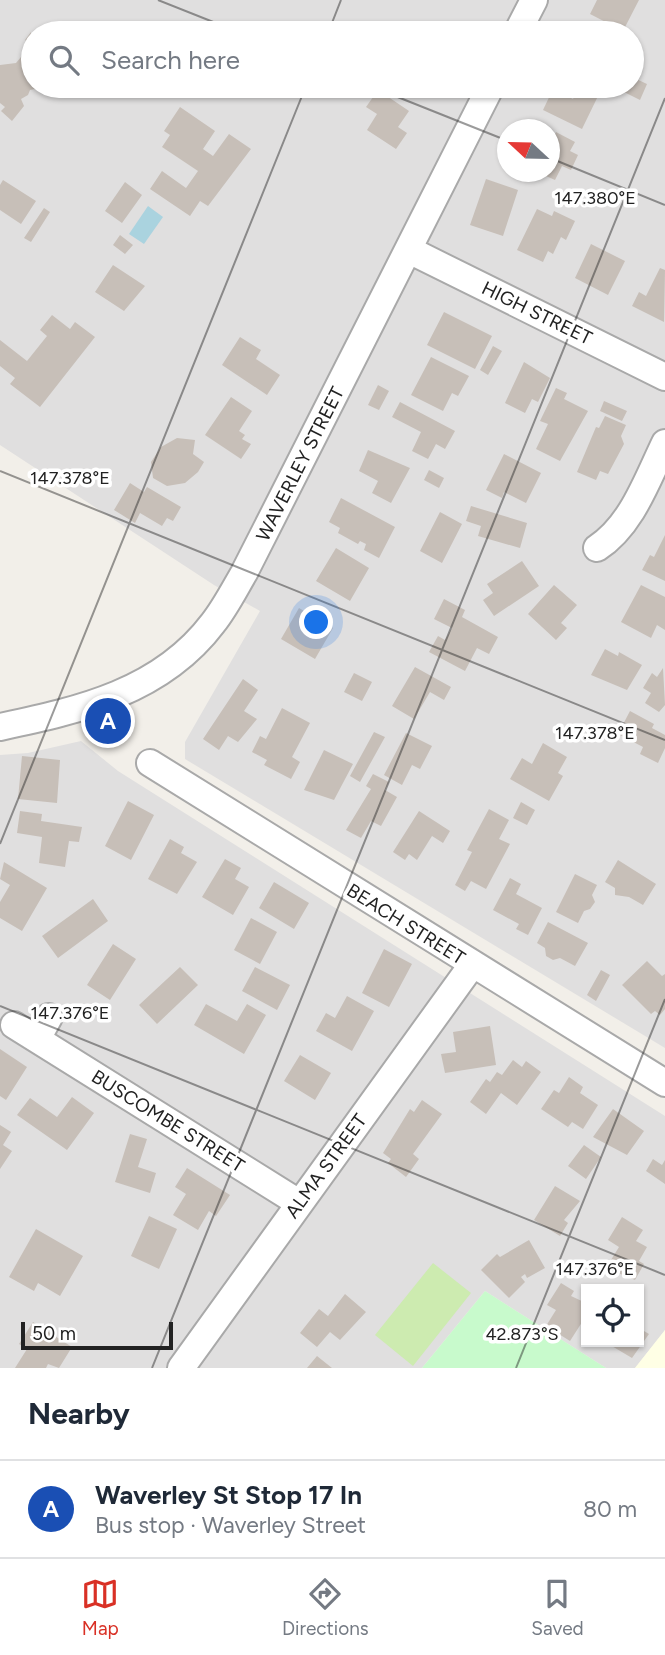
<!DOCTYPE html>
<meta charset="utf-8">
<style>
:root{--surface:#fff;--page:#f6f6f7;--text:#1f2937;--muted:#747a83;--line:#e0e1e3;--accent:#d93025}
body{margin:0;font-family:Figtree,sans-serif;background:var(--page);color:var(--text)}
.controls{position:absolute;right:21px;bottom:21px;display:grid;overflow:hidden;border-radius:0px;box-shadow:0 2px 5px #0004}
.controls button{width:63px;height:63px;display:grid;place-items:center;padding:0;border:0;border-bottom:2px solid var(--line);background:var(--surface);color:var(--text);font:35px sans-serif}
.compass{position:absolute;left:497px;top:119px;width:63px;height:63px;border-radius:50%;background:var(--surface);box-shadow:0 2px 5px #0004;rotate:292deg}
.scale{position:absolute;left:21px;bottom:18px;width:152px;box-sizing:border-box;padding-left:7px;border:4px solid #222;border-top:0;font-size:19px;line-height:24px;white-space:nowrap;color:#222;-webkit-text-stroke:5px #fff;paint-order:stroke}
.you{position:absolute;left:317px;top:623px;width:24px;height:24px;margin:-18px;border:5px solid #fff;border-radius:50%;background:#1a73e8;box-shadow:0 0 0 10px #1a73e833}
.badge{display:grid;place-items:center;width:46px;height:46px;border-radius:50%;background:var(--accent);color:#fff;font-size:23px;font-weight:700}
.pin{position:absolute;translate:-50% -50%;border:4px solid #fff;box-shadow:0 2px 7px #0006}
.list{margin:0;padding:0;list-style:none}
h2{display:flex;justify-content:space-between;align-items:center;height:91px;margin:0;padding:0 28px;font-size:30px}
h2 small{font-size:23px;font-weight:400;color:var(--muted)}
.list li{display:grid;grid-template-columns:46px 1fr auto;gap:21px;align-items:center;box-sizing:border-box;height:98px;padding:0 28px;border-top:2px solid var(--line)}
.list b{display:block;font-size:26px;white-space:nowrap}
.list p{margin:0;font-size:23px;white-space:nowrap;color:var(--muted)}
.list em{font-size:23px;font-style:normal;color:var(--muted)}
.icon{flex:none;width:38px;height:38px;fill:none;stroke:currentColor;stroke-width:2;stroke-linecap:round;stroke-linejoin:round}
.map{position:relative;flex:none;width:665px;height:1368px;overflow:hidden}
.search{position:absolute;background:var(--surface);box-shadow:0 2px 5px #0004;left:21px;right:21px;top:21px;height:77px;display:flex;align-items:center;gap:18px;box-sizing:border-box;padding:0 24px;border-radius:38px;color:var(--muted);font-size:26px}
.sheet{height:189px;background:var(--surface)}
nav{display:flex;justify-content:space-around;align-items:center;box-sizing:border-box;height:98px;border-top:2px solid var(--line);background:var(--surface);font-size:19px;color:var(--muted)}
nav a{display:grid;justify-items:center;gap:4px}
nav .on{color:var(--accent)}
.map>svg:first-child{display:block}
</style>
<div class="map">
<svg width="665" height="1368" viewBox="0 0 665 1368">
<rect width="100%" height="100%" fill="#f2efe9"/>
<path fill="#e0dfdf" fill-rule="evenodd" d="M0,0H665V1048L185,759V742L260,611L214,585L0,445ZM33,33H632V86H33ZM508,130H550V172H508Z
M81,741L118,771L665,1116V1330L635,1368H606L485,1291L422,1368H0V755L28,753ZM586,1289H639V1342H586Z"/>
<path fill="#ffffe5" d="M665,1330V1368H635Z"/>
<path fill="#cdebb0" d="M433,1263L471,1293L413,1366L375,1335Z"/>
<path fill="#c8facc" d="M485,1291L606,1368H422Z"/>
<path fill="#aad3df" d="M148,206L163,217L144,244L129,234Z"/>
<path fill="#c7bfb8" d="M597,0H639L623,31L590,14Z
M31,32L33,86L43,87L30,90L28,95L21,99L24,106L12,121L1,111L5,107L0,103V65L16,63L31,45L25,40Z
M632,77L647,84L640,100L624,92L627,86H632Z
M394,86H420L412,98Z
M580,86L600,92L582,129L543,110L553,89L573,99Z
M378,90L409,111L398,127L407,133L396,149L367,130L377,114L366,107Z
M180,107L215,131L203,149L213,156L229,134L251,149L208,206L200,201L190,216L150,189L162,171L186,188L198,171L162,147L170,135L164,131Z
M556,132L575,142L570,151L578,155L571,170L562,166L555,180L537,172H550V145Z
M486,179L518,190L503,236L470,225Z
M3,180L36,201L21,224L0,210V185Z
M125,182L142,195L122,223L105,211Z
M44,208L50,212L31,242L24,238Z
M537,209L552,216L554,211L575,221L566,240L561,237L553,254L548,251L543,262L517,250Z
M120,235L133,245L125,254L113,245Z
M591,244L625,261L608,295L575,278Z
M113,265L145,286L124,311L95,292Z
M660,268L665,270L664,322L632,306L639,292L646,296Z
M444,312L492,336L475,369L427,345Z
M52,315L70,329L75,322L95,337L40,407L10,384L15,378L0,366V340L27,361L47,336L40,330Z
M240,337L261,350L256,359L280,375L267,395L222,365Z
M493,346L502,351L488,375L480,370Z
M431,357L469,376L458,396L452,393L443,411L411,395Z
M524,362L550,378L538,402L532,399L525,413L505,403Z
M378,385L389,391L379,410L368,405Z
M556,388L567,393L564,399L588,411L560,461L536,449L548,424L540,421Z
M231,397L252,411L239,431L245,435L242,439L251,444L241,459L205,435Z
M604,401L627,411L622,421L600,411Z
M400,402L455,431L445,449L436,444L428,459L412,451L421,432L392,417Z
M605,416L626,425L621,436L624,444L608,474L600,471L596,480L577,472L596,427L599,428Z
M177,438L195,440L193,454L204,462L198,472L185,483L167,486L153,478L151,462L161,447Z
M368,450L410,468L391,503L372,493L378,481L359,471Z
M504,454L541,473L526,503L504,492L502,498L486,490Z
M429,470L444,478L439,488L424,480Z
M130,483L144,492L147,487L181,507L173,521L167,518L162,526L140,513L135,523L114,510Z
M341,498L395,527L379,558L364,550L366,544L360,541L358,544L338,533L340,528L329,522Z
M471,506L527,523L520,548L478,536L481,526L466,521Z
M440,512L462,524L442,563L420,551Z
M665,535V581L642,570L650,555L654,557Z
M336,548L369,568L350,601L316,581Z
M522,561L539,586L494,616L483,600L493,593L487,584Z
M554,585L577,605L561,623L567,628L556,640L528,614Z
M641,585L665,597V630L657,625L651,638L621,622Z
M444,599L465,610L462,617L498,637L489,654L477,648L465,671L429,652L438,636L445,640L452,628L434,619Z
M299,608L333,628L315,659L281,639Z
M605,649L618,656L619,652L642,665L627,690L591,675Z
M415,667L451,687L444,700L430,692L414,719L392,706Z
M663,668L665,705L659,712L645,703L651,693L643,688L652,673L657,677Z
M354,673L372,682L362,701L344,692Z
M243,679L258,690L244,711L257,719L238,742L228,736L219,750L203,739Z
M282,708L310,723L292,757L300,762L291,779L264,765L267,760L252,752L260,736L266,739Z
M630,711L654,724L652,728L665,735V748L658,763L640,754L643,747L618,734Z
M374,732L385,737L360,782L350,776Z
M406,733L432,746L420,769L412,765L402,785L384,775Z
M543,743L567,757L558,773L563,776L549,801L510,779L522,758L532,764Z
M324,750L353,764L334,800L304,790Z
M22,756L60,760L57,803L18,799Z
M373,774L389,782L385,790L397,797L381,826L371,821L361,838L346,830L371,789L366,786Z
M128,801L154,815L131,860L105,846Z
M521,802L535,810L527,825L513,818Z
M489,809L509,820L499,839L510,844L486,889L471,881L465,891L455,885L472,852L467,850Z
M20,811L42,814L41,821L82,827L79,842L69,841L65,867L39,863L42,837L17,833Z
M419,811L450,831L443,843L432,836L417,860L409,854L405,860L393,852Z
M170,839L184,847L181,853L197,862L177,894L148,879Z
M225,859L241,868L235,879L249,887L233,915L202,897Z
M618,860L656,884L643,905L629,897L615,895V888L605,882Z
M4,862L47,888L22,931L0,918V902L10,885L0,879Z
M575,874L597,885L592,895L595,902L590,909L584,911L578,923L556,912Z
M510,878L521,884L516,894L542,908L528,935L516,929L519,924L493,910Z
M274,882L309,903L294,929L259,908Z
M93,899L108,921L58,958L42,936Z
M251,918L277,932L260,964L234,950Z
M548,922L588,943L575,966L560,958L553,960L546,956L545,948L537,943Z
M113,944L136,959L110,1000L87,985Z
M384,949L412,964L389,1007L362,993Z
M647,961L662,976L665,974V1009L660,1015L655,1011L651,1014L622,985Z
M180,967L198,985L157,1024L139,1005Z
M255,967L290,985L277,1010L242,991Z
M601,970L610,975L596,1001L587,995Z
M347,996L374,1011L352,1051L316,1031L326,1013L335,1018Z
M206,1004L237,1021L247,1004L266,1015L244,1054L194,1025Z
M490,1026L496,1065L445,1073L441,1054L456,1052L453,1032Z
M0,1049L27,1067L6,1100L0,1096Z
M300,1055L331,1073L315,1100L284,1081Z
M513,1060L522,1067L526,1061L541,1072L517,1105L501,1093L486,1114L470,1102L486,1079L490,1082L497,1072L502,1075Z
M569,1077L583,1087L580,1093L598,1105L583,1129L572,1122L568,1127L541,1109L554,1090L559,1093Z
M72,1097L94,1113L67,1150L17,1115L30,1098L57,1117Z
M422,1100L442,1114L413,1154L419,1159L406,1177L388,1163L391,1159L383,1153L410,1109L414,1112Z
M613,1109L644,1131L627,1155L593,1137Z
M0,1125L11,1132L3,1145L12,1151L0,1169Z
M130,1134L147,1139L138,1167L156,1173L150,1193L115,1182Z
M584,1145L601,1157L586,1179L568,1166Z
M653,1159L662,1165L665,1160V1184L646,1171Z
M187,1168L230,1195L216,1216L209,1211L198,1230L173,1215L186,1194L175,1187Z
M555,1186L580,1201L564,1220L568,1223L560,1236L534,1220Z
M149,1216L177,1229L159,1269L131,1256Z
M622,1217L643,1230L636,1241L647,1247L639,1261L644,1264L635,1280L606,1268L619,1247L608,1240Z
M36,1229L83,1256L60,1296L38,1283L34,1291L9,1277Z
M529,1240L545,1268L527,1278L525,1274L521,1277L525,1282L509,1298L481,1270L497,1254L500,1257Z
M561,1283L574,1291L571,1296L586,1303V1316L570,1341L546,1326L556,1310L547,1305Z
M345,1294L366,1312L340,1340L330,1332L317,1347L300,1333L319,1309L328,1316Z
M33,1322L72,1347L59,1368L48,1364L46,1368H15L27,1349L19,1344Z
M639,1328L649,1334L632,1358L605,1342H639Z
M317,1356L332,1368H307Z"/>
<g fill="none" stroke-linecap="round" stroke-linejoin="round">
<g stroke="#a9a9a9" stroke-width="30">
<path id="minor" d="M517,33L534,0
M409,250L665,377
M597,548C632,525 647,480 665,443
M0,727C80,710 161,692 213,623C225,608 234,590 244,573L491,86
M150,763L665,1083
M14,1025L299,1203
M37,1039L49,1017
M181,1368L472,965"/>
</g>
<use href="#minor" stroke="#fff" stroke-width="26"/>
</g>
<path fill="none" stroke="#222" stroke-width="2" stroke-opacity="0.45" d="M158,0L241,33M328,33L341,0M370,86L508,141M550,158L665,205M0,471L665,740M0,844L306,86M0,1006L665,1275M152,1368L665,98M516,1368L665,999"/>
<g text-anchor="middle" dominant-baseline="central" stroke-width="7" stroke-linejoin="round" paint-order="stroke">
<g font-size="19" fill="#222" stroke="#fff">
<text transform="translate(537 313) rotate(26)">HIGH STREET</text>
<text transform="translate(300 464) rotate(-63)">WAVERLEY STREET</text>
<text transform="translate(406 924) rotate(32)">BEACH STREET</text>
<text transform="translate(168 1121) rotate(32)">BUSCOMBE STREET</text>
<text transform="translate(326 1166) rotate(-54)">ALMA STREET</text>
</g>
</g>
<g font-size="18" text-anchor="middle" fill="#222" stroke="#fff" stroke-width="7" stroke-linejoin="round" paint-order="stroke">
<text x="595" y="204">147.380°E</text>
<text x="70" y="484">147.378°E</text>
<text x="595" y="739">147.378°E</text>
<text x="70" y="1019">147.376°E</text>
<text x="595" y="1275">147.376°E</text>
<text x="522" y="1340">42.873°S</text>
</g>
</svg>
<div class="controls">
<button><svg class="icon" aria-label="locate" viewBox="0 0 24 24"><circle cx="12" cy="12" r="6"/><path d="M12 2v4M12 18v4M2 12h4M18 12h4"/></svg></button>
</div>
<svg class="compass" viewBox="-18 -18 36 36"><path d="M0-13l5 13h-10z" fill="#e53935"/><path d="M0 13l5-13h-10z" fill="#747a83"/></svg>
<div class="scale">50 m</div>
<div class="you"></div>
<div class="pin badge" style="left:108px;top:721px;background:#1a4fb4">A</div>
<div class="search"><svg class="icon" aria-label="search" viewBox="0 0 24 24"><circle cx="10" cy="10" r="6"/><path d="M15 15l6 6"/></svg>Search here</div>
</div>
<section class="sheet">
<h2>Nearby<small></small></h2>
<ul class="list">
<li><span class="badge" style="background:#1a4fb4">A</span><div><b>Waverley St Stop 17 In</b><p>Bus stop · Waverley Street</p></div><em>80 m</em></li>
</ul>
</section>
<nav>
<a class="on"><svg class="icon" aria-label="map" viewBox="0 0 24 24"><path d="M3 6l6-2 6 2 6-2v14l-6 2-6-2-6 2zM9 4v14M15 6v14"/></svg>Map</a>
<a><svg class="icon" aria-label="directions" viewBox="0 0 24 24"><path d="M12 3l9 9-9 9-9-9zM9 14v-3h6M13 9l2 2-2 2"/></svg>Directions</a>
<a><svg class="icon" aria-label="saved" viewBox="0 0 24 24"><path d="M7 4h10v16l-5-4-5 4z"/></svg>Saved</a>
</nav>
